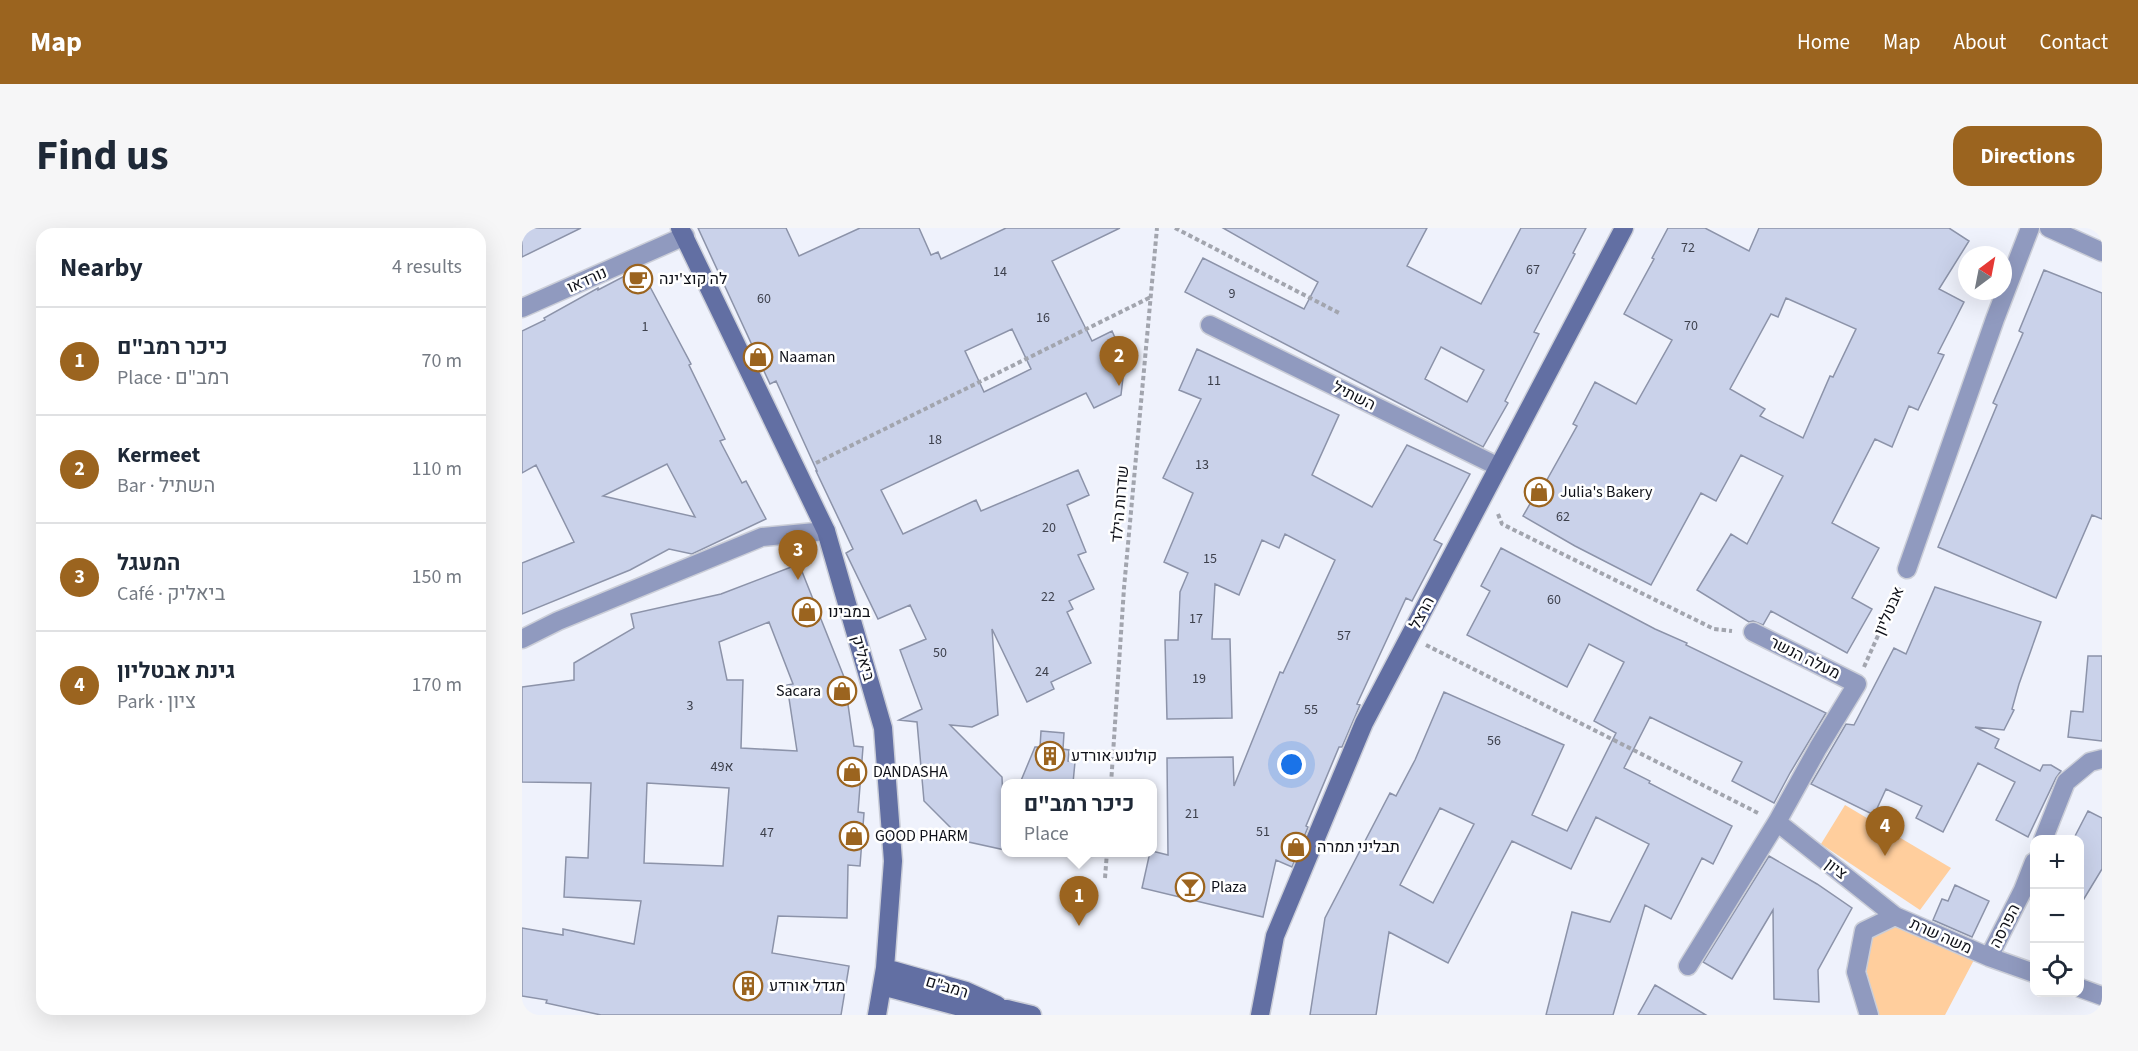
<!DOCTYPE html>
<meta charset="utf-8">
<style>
:root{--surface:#fff;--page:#f6f6f7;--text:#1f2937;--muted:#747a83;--line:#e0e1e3;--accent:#9b641f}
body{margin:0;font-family:"Source Sans 3",Heebo,sans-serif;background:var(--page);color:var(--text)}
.controls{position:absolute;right:18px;bottom:18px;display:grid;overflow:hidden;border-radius:12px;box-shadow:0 6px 24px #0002}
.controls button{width:54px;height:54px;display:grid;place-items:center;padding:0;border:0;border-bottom:2px solid var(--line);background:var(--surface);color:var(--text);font:30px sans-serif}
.compass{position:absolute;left:1436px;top:18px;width:54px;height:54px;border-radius:50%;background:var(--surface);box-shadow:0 6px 24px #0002;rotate:32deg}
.you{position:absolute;left:770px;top:537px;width:21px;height:21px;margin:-15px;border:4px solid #fff;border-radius:50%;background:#1a73e8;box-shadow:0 0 0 9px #1a73e833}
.badge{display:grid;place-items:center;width:39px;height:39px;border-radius:50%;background:var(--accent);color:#fff;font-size:20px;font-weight:700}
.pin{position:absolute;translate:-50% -50px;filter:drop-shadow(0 2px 3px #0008)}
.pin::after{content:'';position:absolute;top:32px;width:21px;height:18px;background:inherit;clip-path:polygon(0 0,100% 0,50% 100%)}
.popup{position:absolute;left:479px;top:551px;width:156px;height:78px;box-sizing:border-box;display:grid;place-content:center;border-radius:12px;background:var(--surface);filter:drop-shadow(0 2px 4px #0005);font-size:20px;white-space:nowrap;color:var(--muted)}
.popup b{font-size:22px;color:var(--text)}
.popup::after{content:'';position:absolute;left:50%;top:100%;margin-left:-12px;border:12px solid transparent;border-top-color:var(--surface)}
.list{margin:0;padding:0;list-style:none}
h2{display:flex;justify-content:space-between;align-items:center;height:78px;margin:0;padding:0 24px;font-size:26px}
h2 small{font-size:20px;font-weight:400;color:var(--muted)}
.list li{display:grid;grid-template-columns:39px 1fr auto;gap:18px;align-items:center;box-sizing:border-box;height:108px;padding:0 24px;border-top:2px solid var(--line)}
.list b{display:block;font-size:22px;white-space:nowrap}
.list p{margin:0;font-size:20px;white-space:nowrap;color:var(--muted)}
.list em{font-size:20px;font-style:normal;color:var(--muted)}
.icon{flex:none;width:33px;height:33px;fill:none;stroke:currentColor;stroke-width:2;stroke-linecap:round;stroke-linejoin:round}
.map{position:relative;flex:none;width:1580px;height:787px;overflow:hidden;border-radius:18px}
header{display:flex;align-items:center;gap:36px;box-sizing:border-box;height:84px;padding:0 30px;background:var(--accent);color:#fff}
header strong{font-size:28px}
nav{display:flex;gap:33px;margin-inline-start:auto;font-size:21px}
.intro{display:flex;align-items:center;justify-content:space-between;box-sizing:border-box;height:144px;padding:0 36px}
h1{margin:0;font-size:42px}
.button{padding:15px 27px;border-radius:18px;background:var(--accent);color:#fff;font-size:21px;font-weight:700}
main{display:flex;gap:36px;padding:0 36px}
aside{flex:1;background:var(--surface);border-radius:18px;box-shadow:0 6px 24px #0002}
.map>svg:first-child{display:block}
</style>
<header>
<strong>Map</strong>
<nav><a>Home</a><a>Map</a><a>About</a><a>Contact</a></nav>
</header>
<div class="intro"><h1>Find us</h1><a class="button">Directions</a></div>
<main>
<aside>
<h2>Nearby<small>4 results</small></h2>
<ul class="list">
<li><span class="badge">1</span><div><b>כיכר רמב&quot;ם</b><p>Place · רמב&quot;ם</p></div><em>70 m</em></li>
<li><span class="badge">2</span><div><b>Kermeet</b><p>Bar · השתיל</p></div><em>110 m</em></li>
<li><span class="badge">3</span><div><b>המעגל</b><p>Café · ביאליק</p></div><em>150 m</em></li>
<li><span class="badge">4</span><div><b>גינת אבטליון</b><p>Park · ציון</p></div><em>170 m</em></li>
</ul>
</aside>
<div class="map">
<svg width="1580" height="787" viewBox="0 0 1580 787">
<rect width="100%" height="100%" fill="#eff2fc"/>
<path fill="#ffce9d" d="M1323,577L1429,640L1398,682L1299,616Z
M1376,695L1453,730L1423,787H1355L1342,732L1350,708Z"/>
<path fill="#cad2ea" stroke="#8c93a9" stroke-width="1.5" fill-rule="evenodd" d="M0,0H59L0,29Z
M176,0H264L277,28L338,0H397L409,27L416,24L419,31L484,0H598L530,33L570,113L590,103L603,132L599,167L572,180L564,165L359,262L381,306L454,272L459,283L556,242L567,267L545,277L564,324L556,327L572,361L547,373L551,381L545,384L569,435L529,454L532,461L505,474L470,401L476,487L450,499L428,497L480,549L483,622L442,613L402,573L395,494L377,492L400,481L378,422L404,411L388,377L356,391L324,325L331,321L294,243H295L254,153L248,156ZM490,101L509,141L462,164L443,123Z
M701,0H905L885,38L959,76L999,0H1064L1051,25L1053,26L1012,104L1017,106L983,173L986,175L961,219L663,64L681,30L782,81L796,54ZM919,119L962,142L945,174L903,151Z
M1146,0H1183L1227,23L1237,0H1427L1447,13L1417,61L1442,74L1416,125L1422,127L1396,182L1387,178L1370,219L1353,211L1310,295L1357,320L1330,370L1350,381L1325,425L1249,383L1241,397L1231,393L1227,394L1175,362L1209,306L1225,316L1261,248L1219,227L1194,273L1179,265L1129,357L1053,318L1001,288L1020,255L1022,257L1055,198L1051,196L1073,154L1114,176L1150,112L1102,86L1132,31L1130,30ZM1264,70L1334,101L1311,149L1308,148L1281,210L1238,188L1243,181L1208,161L1249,86L1256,89Z
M118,40L169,136L167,137L203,211L198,213L220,255L224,253L244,291L170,326L147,321L108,342L0,386V335L52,314L14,237L0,245V103L23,92L22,90L76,60V62ZM145,236L173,289L81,268Z
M1522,42L1580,65V291L1570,287L1534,370L1416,319L1475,177L1471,175L1501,105L1497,103Z
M675,121L817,187L790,247L850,279L885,217L948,246L912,312L920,316L890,373L884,370L835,476L838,477L820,519H817L784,598L786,599L770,639L754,632L741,689L620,660L628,624L630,623L646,627L645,530L711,529L712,558L758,444L761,445L813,332L763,306L757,320L740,312L717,367L693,356L690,411H708L710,490L645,491L643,412H656L658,364L666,345L642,334L671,265L641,250L679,171L657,162Z
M979,320L1133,401L1165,415L1164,417L1304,485L1268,545L1252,575L1210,553L1220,534L1128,489L1102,540L1128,553L1127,555L1210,598L1191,636L1180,630L1149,691L1123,677L1091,787H1024L1050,684L1088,694L1127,616L1074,589L1049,641L990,613L926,735L867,704L854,787H788L803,690L868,565L874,568L893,532L922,464L1042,517L1010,587L1045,603L1094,505L1072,493L1102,434L1067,416L1045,459L945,407L968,363L959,358ZM918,580L952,596L911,675L878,657Z
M277,336L322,449L332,518L341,519L336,584L342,585L338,638L326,637L325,690L256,688L250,725L327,738L319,787H79L24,775L25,772L0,768V700L41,707V701L112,716L119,673L42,669L44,629L66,630L69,555L0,554V459L52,452V435L112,400L109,386L199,366ZM247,394L271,456L265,457L275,523L219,520L221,452H205L197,414ZM125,555L207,560L201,638L122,635Z
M1413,359L1519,394L1497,456L1490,481L1492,482L1482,502L1453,499L1477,511L1473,520L1518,543L1521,537H1529L1539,543L1534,550L1506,609L1474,592L1493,554L1456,535L1421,604L1394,590L1400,578L1364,561L1352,587L1289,556L1324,496L1332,497L1372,420L1384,426Z
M1566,428H1580V513L1546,509L1549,483L1561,484Z
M519,503L542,505L541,521L547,522L546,533L553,534L551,555H498L513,519H518Z
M1566,583L1580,590V641L1557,679V612H1551Z
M1247,628L1295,656L1330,680L1296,742L1297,774L1252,771L1251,682L1210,751L1181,734Z
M1433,657L1467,673L1450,709L1411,692L1420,671L1426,673Z
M1133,757L1184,787H1116Z"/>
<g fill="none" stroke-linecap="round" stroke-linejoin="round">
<g stroke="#cbced8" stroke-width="21">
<path id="street" d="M1527,0L1580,24
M0,80L163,8
M688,97L975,238
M1385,341L1473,91L1508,0
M0,411L36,393L240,309L304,303
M1255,594L1373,688
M1521,612L1544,554L1568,534L1580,531
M1467,729L1501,662L1512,634
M1166,738L1255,594L1296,520L1335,456L1231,404
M1558,760L1580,768
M1347,787L1334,744L1342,703L1373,688L1467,729L1512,745"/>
</g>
<g stroke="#cbced8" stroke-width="21">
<path id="secondary" d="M158,0L304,303L361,500L371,633L363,740L355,787
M363,740L444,763L475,777
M360,758L442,780L485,781L510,787
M738,787L753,708L842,495L1102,0"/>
</g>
<path stroke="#a2a5ae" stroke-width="4" stroke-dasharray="4.5 3" stroke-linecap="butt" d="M653,0L819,86
M294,235L629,69
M976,286L980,296L1192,401L1210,403
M904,417L1238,586
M1342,439L1378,358
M589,556L602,360L635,0
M583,650L585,624"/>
<use href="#street" stroke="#909abf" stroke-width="18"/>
<use href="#secondary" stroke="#626fa3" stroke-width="18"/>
</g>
<defs>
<g id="cafe-ring" transform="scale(1.5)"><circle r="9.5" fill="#fff" stroke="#9b641f" stroke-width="1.5"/><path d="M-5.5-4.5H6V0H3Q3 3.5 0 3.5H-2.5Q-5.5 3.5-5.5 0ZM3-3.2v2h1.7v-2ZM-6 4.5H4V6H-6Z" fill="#9b641f"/></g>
<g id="shop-ring" transform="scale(1.5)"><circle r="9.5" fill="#fff" stroke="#9b641f" stroke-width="1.5"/><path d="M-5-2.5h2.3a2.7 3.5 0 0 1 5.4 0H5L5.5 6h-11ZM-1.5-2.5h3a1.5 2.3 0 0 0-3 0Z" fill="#9b641f"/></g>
<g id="building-ring" transform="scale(1.5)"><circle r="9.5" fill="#fff" stroke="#9b641f" stroke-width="1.5"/><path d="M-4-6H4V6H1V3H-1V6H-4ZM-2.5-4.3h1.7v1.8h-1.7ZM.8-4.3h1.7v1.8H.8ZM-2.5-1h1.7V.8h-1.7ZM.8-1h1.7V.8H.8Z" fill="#9b641f"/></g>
<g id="bar-ring" transform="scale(1.5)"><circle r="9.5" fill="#fff" stroke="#9b641f" stroke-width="1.5"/><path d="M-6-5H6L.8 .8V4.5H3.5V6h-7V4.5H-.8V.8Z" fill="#9b641f"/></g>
</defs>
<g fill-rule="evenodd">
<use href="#cafe-ring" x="116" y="51"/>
<use href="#shop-ring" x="236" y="129"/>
<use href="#shop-ring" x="1017" y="264"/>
<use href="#shop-ring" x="285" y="384"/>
<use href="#shop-ring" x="320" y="463"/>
<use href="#building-ring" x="528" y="528"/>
<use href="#shop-ring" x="330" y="544"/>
<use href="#shop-ring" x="332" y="608"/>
<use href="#shop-ring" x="774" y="619"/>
<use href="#bar-ring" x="668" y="659"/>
<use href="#building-ring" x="226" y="758"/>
</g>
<g text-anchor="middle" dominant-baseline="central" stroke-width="5" stroke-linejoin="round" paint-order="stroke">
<g font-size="14" fill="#3d404c">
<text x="1166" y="20">72</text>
<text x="1011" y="42">67</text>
<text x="478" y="44">14</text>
<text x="710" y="66">9</text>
<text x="242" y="71">60</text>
<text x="521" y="90">16</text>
<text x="1169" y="98">70</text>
<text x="123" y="99">1</text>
<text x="692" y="153">11</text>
<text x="413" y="212">18</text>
<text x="680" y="237">13</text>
<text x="1041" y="289">62</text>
<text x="527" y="300">20</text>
<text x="688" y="331">15</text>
<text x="526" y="369">22</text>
<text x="1032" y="372">60</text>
<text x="674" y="391">17</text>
<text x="822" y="408">57</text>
<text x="418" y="425">50</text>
<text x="520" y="444">24</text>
<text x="677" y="451">19</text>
<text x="168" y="478">3</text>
<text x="789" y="482">55</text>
<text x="972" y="513">56</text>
<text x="200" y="539">49א</text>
<text x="670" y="586">21</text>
<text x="741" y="604">51</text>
<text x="245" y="605">47</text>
</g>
<g font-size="16" fill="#0e1018" stroke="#fff" text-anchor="start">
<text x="137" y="51">לה קוצ'ינה</text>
<text x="257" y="129">Naaman</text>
<text x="1038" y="264">Julia's Bakery</text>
<text x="306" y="384">במבינו</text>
<text x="299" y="463" text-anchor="end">Sacara</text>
<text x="549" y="528">קולנוע אורדע</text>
<text x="351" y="544">DANDASHA</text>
<text x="353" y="608">GOOD PHARM</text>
<text x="795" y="619">תבליני תמרה</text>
<text x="689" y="659">Plaza</text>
<text x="247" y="758">מגדל אורדע</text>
</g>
<g font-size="16" fill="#0e1018" stroke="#fff">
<text transform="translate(65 52) rotate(-24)">נורדאו</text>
<text transform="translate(832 168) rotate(26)">השתיל</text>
<text transform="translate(598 276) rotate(-85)">שדרות הילד</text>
<text transform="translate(1367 383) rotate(-66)">אבטליון</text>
<text transform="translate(900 385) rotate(-62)">הרצל</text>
<text transform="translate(341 430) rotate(74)">ביאליק</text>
<text transform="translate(1283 430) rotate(26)">מעלה הנשר</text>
<text transform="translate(1314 641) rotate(38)">ציון</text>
<text transform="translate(1483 698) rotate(-63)">הפרסה</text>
<text transform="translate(1419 708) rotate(24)">משה שרת</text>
<text transform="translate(425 759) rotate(17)">רמב"ם</text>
</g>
</g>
</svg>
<div class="controls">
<button>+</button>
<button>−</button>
<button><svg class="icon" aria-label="locate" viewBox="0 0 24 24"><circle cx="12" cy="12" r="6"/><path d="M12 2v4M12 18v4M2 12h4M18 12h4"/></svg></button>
</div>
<svg class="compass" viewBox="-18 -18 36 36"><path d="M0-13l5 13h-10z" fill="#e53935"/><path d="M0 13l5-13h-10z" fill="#747a83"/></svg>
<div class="you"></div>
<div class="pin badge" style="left:557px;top:698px">1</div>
<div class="popup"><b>כיכר רמב&quot;ם</b>Place</div>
<div class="pin badge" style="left:597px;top:158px">2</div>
<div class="pin badge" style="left:276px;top:352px">3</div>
<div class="pin badge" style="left:1363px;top:628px">4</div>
</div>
</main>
